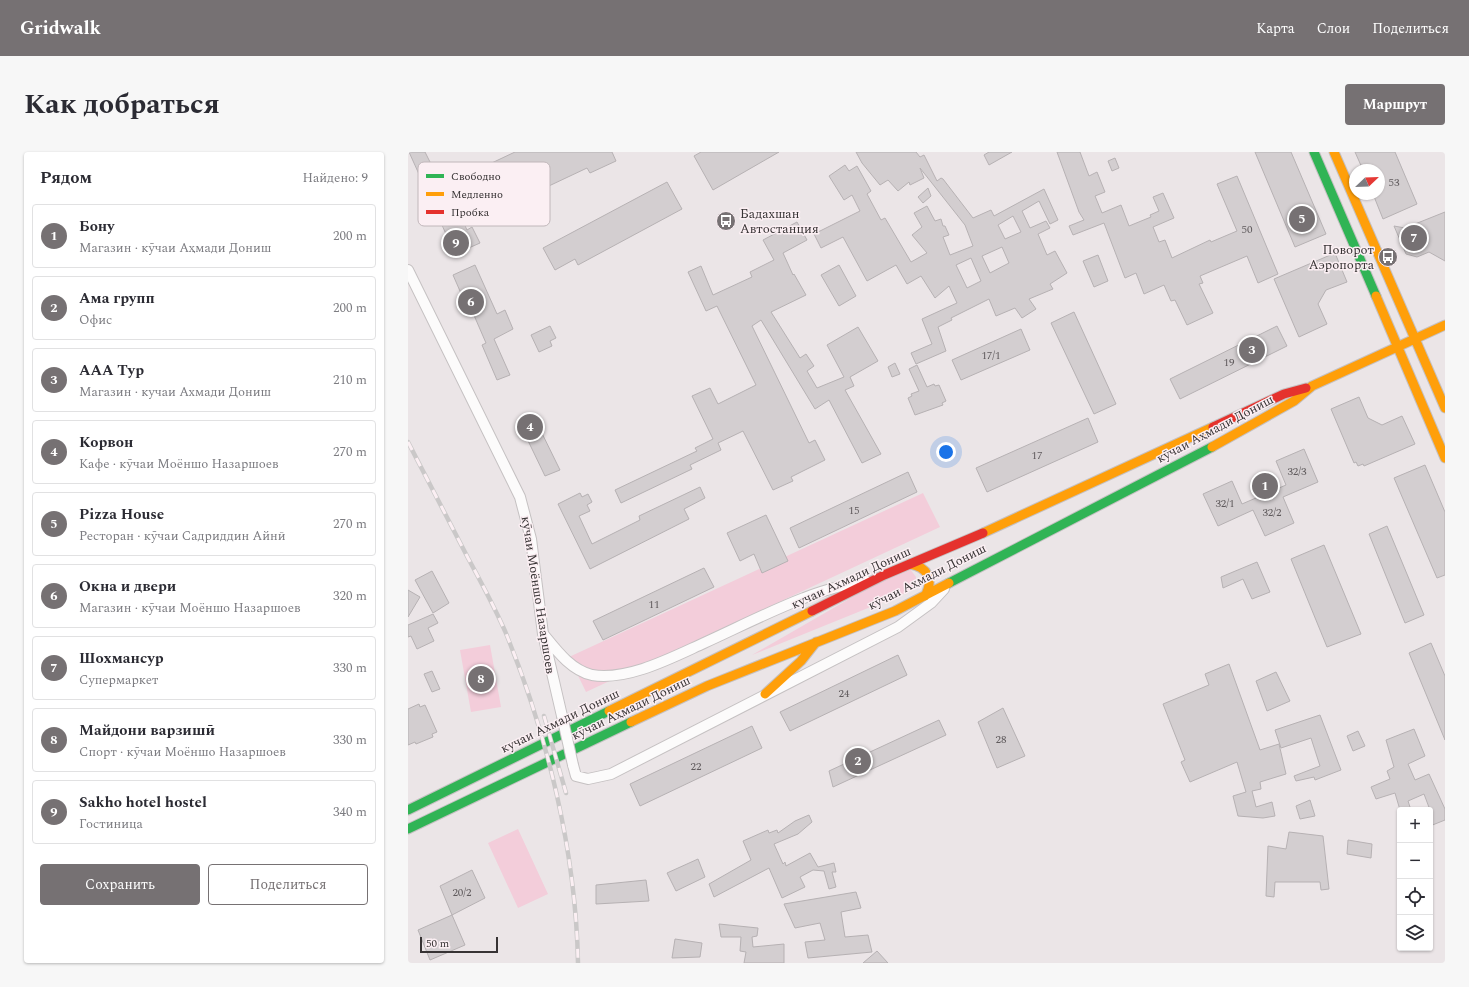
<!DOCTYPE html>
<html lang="ru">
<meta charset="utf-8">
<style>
:root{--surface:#fff;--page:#f7f7f7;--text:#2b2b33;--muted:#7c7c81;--line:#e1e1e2;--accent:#767173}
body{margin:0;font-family:Spectral,serif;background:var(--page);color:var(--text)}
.controls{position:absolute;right:12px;bottom:12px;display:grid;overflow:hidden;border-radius:4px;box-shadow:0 1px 3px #0004}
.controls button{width:36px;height:36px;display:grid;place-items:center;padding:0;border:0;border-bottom:1px solid var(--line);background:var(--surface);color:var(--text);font:20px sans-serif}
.compass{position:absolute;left:941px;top:12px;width:36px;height:36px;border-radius:50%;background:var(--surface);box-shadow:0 1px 3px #0004;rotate:67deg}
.scale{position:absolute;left:12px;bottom:10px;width:78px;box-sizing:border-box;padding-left:4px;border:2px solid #373334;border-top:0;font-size:11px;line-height:14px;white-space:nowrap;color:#373334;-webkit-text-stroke:3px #fbeff3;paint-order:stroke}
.you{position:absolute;left:538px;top:300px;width:14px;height:14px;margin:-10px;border:3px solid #fff;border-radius:50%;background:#1a73e8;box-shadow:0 0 0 6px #1a73e833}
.badge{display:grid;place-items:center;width:26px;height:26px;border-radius:50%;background:var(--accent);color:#fff;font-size:13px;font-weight:700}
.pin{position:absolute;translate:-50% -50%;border:2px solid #fff;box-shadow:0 1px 4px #0006}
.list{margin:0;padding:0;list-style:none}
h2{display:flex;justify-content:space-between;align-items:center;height:52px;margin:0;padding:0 16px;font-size:17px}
h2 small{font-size:13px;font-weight:400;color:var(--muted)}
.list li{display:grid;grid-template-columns:26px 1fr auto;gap:12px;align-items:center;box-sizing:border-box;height:64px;margin:0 8px 8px;padding:0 8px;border:1px solid var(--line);border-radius:4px}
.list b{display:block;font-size:15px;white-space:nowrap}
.list p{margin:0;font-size:13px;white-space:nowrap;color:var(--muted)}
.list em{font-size:13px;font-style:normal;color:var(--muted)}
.actions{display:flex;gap:8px;padding:12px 16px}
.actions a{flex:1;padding:9px 0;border:1px solid var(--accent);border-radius:4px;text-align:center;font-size:14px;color:var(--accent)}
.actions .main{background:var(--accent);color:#fff}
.icon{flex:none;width:22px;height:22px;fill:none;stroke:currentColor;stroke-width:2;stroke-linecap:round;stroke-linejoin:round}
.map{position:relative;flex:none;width:1037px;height:811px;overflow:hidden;border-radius:4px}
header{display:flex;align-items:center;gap:24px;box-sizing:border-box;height:56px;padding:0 20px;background:var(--accent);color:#fff}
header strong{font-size:19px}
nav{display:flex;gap:22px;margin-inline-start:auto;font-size:14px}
.intro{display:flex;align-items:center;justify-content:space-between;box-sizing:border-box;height:96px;padding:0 24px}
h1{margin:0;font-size:28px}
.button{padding:10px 18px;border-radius:4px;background:var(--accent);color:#fff;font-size:14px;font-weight:700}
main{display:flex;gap:24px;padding:0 24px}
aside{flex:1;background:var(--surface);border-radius:4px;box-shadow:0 1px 3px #0004}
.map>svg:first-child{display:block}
</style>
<header>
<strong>Gridwalk</strong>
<nav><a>Карта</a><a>Слои</a><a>Поделиться</a></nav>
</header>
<div class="intro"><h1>Как добраться</h1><a class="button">Маршрут</a></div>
<main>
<aside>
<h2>Рядом<small>Найдено: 9</small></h2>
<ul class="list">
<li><span class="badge">1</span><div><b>Бону</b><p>Магазин · кӯчаи Аҳмади Дониш</p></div><em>200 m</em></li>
<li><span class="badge">2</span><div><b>Ама групп</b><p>Офис</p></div><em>200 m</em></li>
<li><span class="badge">3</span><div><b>ААА Тур</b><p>Магазин · кучаи Ахмади Дониш</p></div><em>210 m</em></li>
<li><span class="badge">4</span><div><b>Корвон</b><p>Кафе · кӯчаи Моёншо Назаршоев</p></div><em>270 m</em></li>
<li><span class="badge">5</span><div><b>Pizza House</b><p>Ресторан · кӯчаи Садриддин Айнӣ</p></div><em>270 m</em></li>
<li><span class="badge">6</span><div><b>Окна и двери</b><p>Магазин · кӯчаи Моёншо Назаршоев</p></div><em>320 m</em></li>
<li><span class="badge">7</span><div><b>Шохмансур</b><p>Супермаркет</p></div><em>330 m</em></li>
<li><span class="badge">8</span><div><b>Майдони варзишӣ</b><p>Спорт · кӯчаи Моёншо Назаршоев</p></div><em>330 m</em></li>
<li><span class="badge">9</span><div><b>Sakho hotel hostel</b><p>Гостиница</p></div><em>340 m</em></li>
</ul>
<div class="actions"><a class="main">Сохранить</a><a>Поделиться</a></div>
</aside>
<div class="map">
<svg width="1037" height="811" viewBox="0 0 1037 811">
<rect width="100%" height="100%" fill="#ebe5e7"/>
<path fill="#f3cdda" d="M515,341L532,375L178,540L161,505Z
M502,417L508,425L507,437L344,503L481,424Z
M82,493L93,555L63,560L52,498Z
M110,677L140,742L110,756L80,691Z"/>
<path fill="#d3ced0" stroke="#b6b1b3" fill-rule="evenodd" d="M1,0H17L24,14L28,13L37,33L107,0H204L208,9L182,21L179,16L73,66L63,45L47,52L59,78L64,75L72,91L47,102Z
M293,0H371L305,38L286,4Z
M448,0H508L512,5L516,3L529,29L533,26L535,27L565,66L583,58L586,64L636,37L650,68L642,72L631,49L614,59L622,76L638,69L642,76L630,82L639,103L647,99L659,121L642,132L645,137L621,147L628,157L614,166L607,156L588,164L581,147L543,166L544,168L530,175L538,199L508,212L503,201L524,192L514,167L549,151L541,134L527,146L513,124L499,132L488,113L459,129L435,85L413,96L406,82L452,59L444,43L436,48L421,24L437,13L441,19L449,14L463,39L459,42L473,68L477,66L503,110L519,101L504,83L514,75L506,61L519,54L527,69L533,67L535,74H537L541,83L535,85L542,103L565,94L557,73L512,16L516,26L502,33L501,30L490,39L480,28L472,33L454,11ZM605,64L613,80L597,87L590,73ZM594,95L601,111L582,121L574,104ZM563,106L573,129L559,136L548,113Z
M581,0H604L581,13L576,3Z
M649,0H672L681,24L689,20L697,40L687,44L694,61L713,53L721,74L743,65L742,63L751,59L745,45L755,41L766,66L745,75L751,90L757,88L764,106L802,88L803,90L829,79L809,32L829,24L870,122L850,131L839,104L792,124L795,131L791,132L805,161L779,173L767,148L763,149L756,133L736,142L728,121L717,126L696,71L665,83L661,74L676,68L671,60Z
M847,0H883L918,82L887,95Z
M947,0H987L1009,52L975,67L965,42H971V18H955Z
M707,6L711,16L704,19L700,9Z
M259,30L274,57L170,113L167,107L147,118L135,96Z
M520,36L523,44L515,51L510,45Z
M1037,60V109L1021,100L1009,105L998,102L986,74L997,76Z
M389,70L399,88L375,101L385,123L386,122L398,143L363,160L392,206L398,202L406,214L399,219L409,236L436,225L419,193L450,175L470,209L442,225L446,234L437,238L473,302L454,311L421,248L407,257L353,168L344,174L401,291L407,288L417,308L383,325L385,329L365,338L335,279L310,291L313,298L282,313L284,317L213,351L207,338L289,299L287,296L305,287L284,244L302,236L310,252L348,233L309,154L298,159L280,120L293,114L305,143L344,125L342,120L366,108L355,88Z
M927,101L939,130L918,138L910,152L919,172L891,185L866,127Z
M690,103L700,129L686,135L675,109Z
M67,113L89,162L97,158L105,177L86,187L102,223L89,228L74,193L78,191L65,161L62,162L45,123Z
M431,113L448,144L431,154L413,123Z
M666,160L708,252L686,262L643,171Z
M142,174L148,186L142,189L144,194L131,200L123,183Z
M869,174L879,194L772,247L762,227Z
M613,177L622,198L553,228L544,208Z
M487,211L492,222L484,225L480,215Z
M509,213L519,235L526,232L527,234L531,233L538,249L534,251L535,253L507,263L500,246L504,244L503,242L511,239L501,217Z
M951,245L960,266L974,273L994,264L1007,292L956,314L955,312L950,314L948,310L946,311L923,257Z
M125,263L152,318L137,324L111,270Z
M680,266L690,290L579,340L568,316Z
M896,297L910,330L875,345L886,371L857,384L845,358L810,374L795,342L824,329L834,352L878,333L868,309Z
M1017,313L1037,360V423L1029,426L986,326Z
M500,320L509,340L391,396L382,376Z
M292,335L297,346L276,357L281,367L182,417L150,352L172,341L174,345L180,342L184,350L179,353L182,359L171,364L184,392L232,368L231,364Z
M358,363L380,409L354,421L346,402L332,409L319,381Z
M979,374L1016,463L997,471L961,382Z
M916,393L953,482L919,495L883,407Z
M849,410L862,440L844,447L835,427L815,436L813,425Z
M296,416L306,435L195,488L185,469Z
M24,419L41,451L25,461L7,428Z
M0,438L12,445L0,465Z
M25,462L30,471L20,476L26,489L9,497L3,484L0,485V473Z
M1023,491L1037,524V588L1001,501Z
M490,503L499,523L382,579L372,560Z
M821,512L852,598L871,592L878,622L852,630L853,637L844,639L848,655L864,650L867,664L855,666L830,664L825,644L838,640L829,610L782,630L773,610L777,608L755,552L801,533L797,522Z
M24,519L32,537L24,540L16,522Z
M868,520L882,549L859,559L848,529Z
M11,552L12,555L17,553L29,580L24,582L25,585L8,592L7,590L0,593V557Z
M595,556L617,604L589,616L570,570Z
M912,563L933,618L907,628L906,625L888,629L886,624L912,614L903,586L873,596L867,578Z
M531,568L538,583L425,635L421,619Z
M344,574L354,596L232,654L222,632Z
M1006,577L1017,604L1000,612L1007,628L1021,622L1037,657V668L1022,674V658L1016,642L1000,649L1003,658H992L987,641L968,647L963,635L982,627L979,619L986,615L978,588Z
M950,579L957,594L945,599L939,584Z
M902,648L907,664L892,667L888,654Z
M401,663L404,670L390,682L366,692L375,712L377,710L378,714L402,701L410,715L426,711L428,720H424L428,735L421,737L416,719L405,718L392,725L397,735L374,746L361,716L306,745L301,732L343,708L335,689L360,678L361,681L369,678L370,681L387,669Z
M881,680L915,684L921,737L913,738L912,730H867L866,745L858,744L860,694L878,697Z
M940,688L964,692L963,706L939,702Z
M290,707L297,725L268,739L259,721Z
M64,718L77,746L44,763L32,734Z
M238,728L241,749L188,752V733Z
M448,740L453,756L433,760L437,785L460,783L464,800L400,806L397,790L417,788L412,771L387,776L376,752Z
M44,763L57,793L22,808L10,778Z
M311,772L350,776L349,784L344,785L345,795L376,792V811H336L338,800L332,799L333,785H313Z
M267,787L294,791L292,805L264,806Z
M469,799L480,811H455Z"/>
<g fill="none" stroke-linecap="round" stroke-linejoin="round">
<g stroke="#c5c1c2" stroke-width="12">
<path id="street" d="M0,118L112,345L123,387L135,482L154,564
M136,483C149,499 163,518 184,523C220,529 265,505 296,491C329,476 362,459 396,446C415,438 436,433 457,428
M165,613L168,624L180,627L203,622L490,475L523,451L536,437"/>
</g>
<g stroke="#c5c1c2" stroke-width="11">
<path id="fast" d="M906,0L968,144
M541,431L804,295
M0,658L201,559
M0,677L223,570"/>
</g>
<g stroke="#c5c1c2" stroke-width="11">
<path id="slow" d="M926,0L1037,256
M968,144L1037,306
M804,295L886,249L904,234L1037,173
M575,381L805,275
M502,412C520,415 526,428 517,444
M357,542L393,509L408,490
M201,559L404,459
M223,570L299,534L487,459L541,431"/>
</g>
<g stroke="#c5c1c2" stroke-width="11">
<path id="jam" d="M805,275L876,242L898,236
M404,459L476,423L575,381"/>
</g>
<use href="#street" stroke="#fcfbfb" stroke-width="10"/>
<use href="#fast" stroke="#30b455" stroke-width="9"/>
<use href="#slow" stroke="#ff9f0a" stroke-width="9"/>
<use href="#jam" stroke="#e5322d" stroke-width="9"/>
<g stroke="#cac8c8" stroke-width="4.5">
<path id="rail" d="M0,290C20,329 40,367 60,406C73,430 86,454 97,479C139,581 168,700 170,811
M136,564L158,641"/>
</g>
<use href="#rail" stroke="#fbeff3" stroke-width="3" stroke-dasharray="9" stroke-linecap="butt"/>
<g stroke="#c5c1c2" stroke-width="12" stroke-linecap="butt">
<path id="street-bridge" d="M154,564L165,613"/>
</g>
<use href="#street-bridge" stroke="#fcfbfb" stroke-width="10"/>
</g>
<defs>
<g id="bus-disc" transform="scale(1)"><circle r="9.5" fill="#767173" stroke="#fbeff3"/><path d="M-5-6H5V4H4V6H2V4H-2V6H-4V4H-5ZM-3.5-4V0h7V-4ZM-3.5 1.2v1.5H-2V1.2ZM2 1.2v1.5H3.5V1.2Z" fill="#fff"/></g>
</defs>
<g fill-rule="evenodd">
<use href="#bus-disc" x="318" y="69"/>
<use href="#bus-disc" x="980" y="105"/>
</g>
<g text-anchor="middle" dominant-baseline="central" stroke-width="3" stroke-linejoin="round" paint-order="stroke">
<g font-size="11" fill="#5f5a5c">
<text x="986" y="30">53</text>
<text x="839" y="77">50</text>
<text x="583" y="203">17/1</text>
<text x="821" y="210">19</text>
<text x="629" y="303">17</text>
<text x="889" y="319">32/3</text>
<text x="817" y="351">32/1</text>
<text x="446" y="358">15</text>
<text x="864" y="360">32/2</text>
<text x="246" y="452">11</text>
<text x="436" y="541">24</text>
<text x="593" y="587">28</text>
<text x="288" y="614">22</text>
<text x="54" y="740">20/2</text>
</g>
<g font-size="13" fill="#373334" stroke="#fbeff3" text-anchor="start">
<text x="332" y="62">Бадахшан<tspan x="332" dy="15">Автостанция</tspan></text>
<text x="966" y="98" text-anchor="end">Поворот<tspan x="966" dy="15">Аэропорта</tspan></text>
</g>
<g font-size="13" fill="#373334" stroke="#fbeff3">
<text transform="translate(807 277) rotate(-28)">кӯчаи Аҳмади Дониш</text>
<text transform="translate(519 425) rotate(-27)">кӯчаи Аҳмади Дониш</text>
<text transform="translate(443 426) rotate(-25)">кучаи Ахмади Дониш</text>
<text transform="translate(130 443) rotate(81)">кӯчаи Моёншо Назаршоев</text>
<text transform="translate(223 556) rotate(-26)">кӯчаи Аҳмади Дониш</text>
<text transform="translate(152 569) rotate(-26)">кучаи Ахмади Дониш</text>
</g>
</g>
<rect x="10" y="10" width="132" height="64" rx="6" fill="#fbeff3" stroke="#c0b7ba" stroke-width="1"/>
<rect x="18" y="22" width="18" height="4" fill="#30b455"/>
<rect x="18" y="40" width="18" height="4" fill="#ff9f0a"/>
<rect x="18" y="58" width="18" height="4" fill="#e5322d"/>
<g font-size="11" fill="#373334">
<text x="43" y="28">Свободно</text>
<text x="43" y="46">Медленно</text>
<text x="43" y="64">Пробка</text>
</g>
</svg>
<div class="controls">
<button>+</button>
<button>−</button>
<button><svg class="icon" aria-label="locate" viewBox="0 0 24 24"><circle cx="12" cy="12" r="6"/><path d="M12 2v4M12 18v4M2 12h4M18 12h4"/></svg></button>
<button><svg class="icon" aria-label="layers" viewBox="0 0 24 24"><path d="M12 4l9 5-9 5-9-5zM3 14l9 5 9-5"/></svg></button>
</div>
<svg class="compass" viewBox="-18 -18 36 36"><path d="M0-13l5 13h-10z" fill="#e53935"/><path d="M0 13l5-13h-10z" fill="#7c7c81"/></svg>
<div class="scale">50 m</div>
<div class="you"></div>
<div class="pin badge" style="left:857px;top:334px">1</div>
<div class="pin badge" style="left:450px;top:609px">2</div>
<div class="pin badge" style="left:844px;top:198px">3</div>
<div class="pin badge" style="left:122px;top:275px">4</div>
<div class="pin badge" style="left:894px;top:67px">5</div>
<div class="pin badge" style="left:63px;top:150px">6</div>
<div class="pin badge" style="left:1006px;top:86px">7</div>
<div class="pin badge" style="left:73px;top:527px">8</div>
<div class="pin badge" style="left:48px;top:91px">9</div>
</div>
</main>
